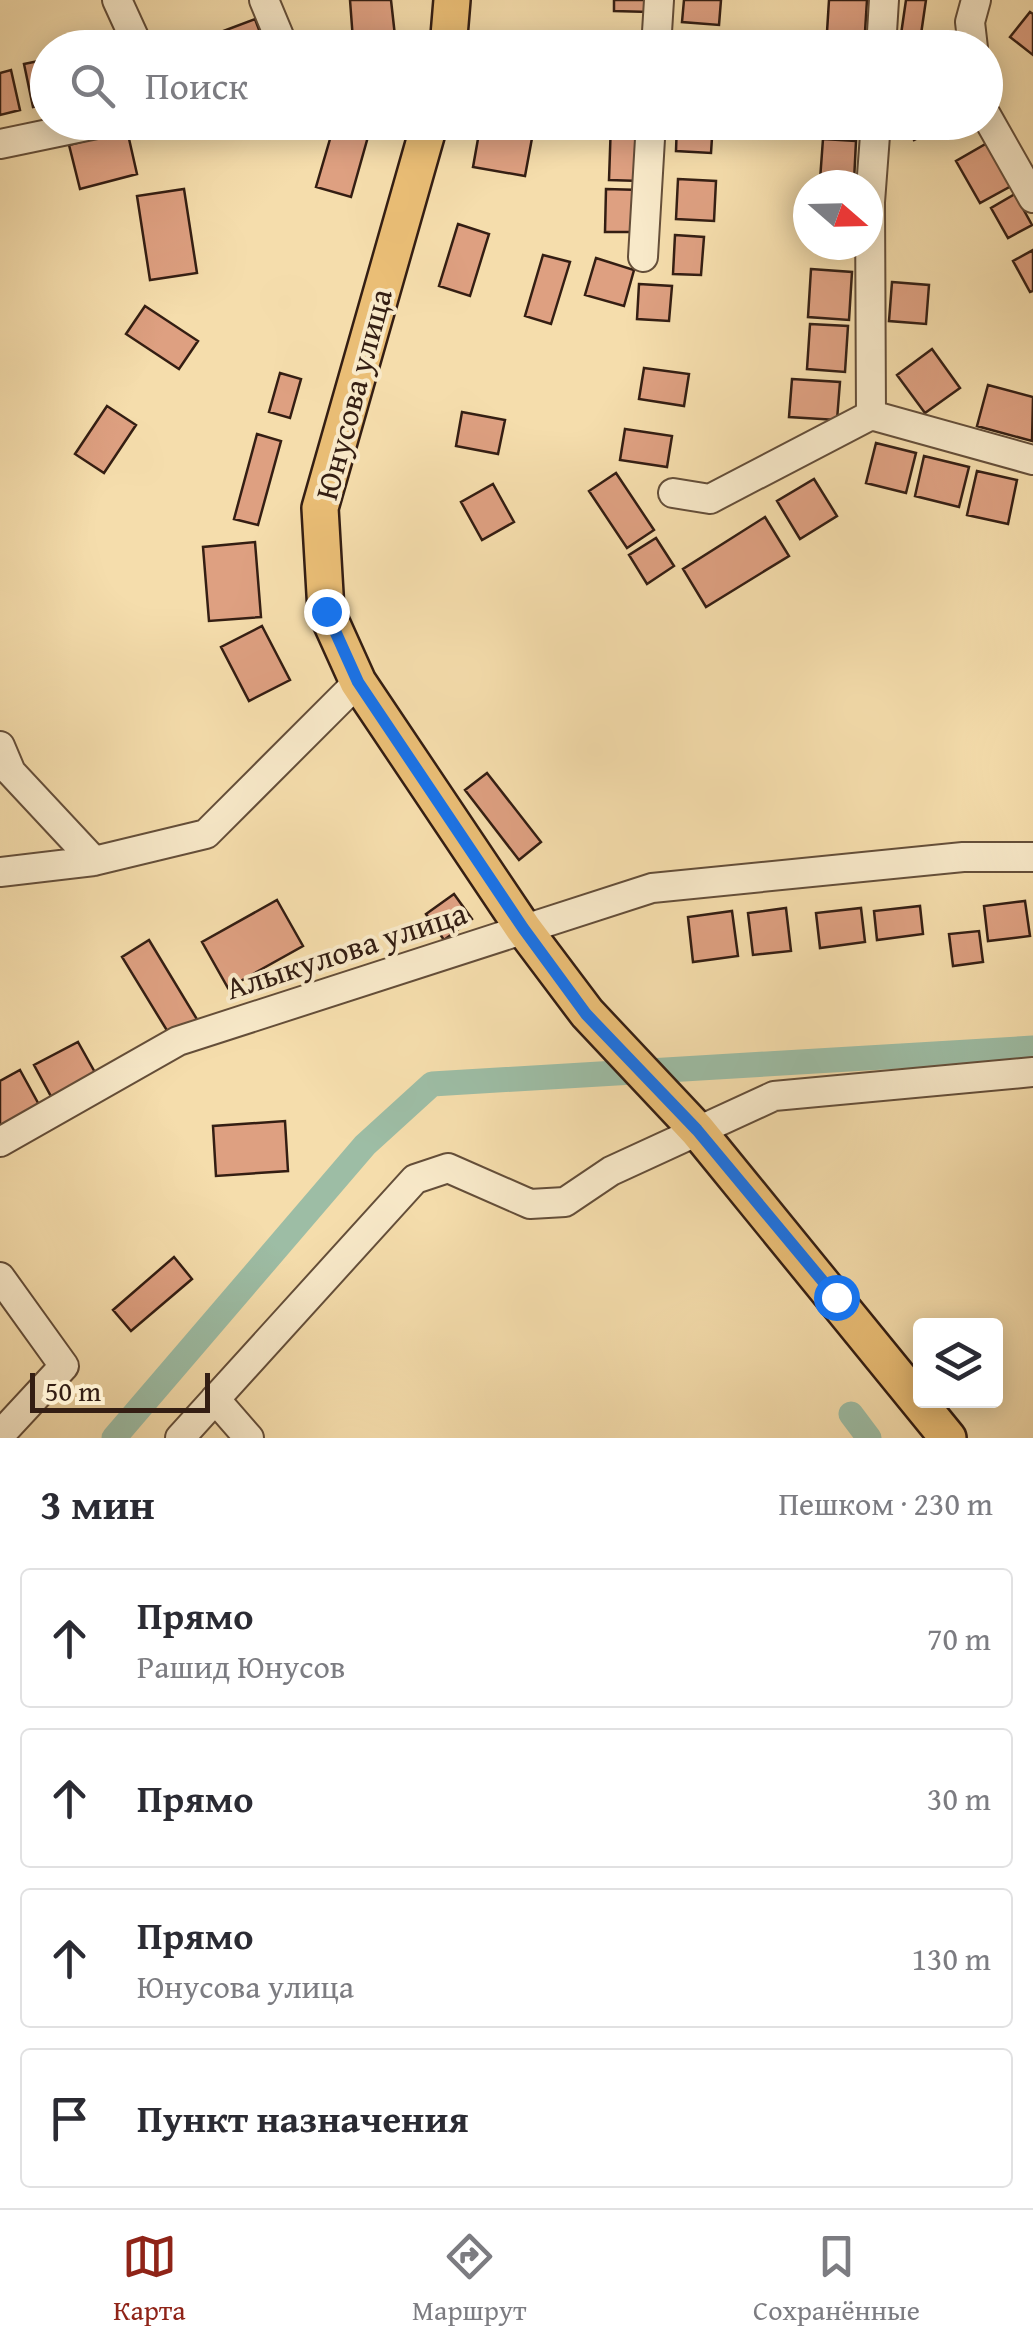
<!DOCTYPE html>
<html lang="ru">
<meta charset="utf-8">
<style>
:root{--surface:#fff;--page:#f7f7f7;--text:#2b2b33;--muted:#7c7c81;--line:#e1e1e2;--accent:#8f2418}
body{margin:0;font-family:"Gentium Book Plus",serif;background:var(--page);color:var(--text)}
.controls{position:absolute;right:30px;bottom:30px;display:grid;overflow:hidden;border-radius:10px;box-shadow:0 5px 25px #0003}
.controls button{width:90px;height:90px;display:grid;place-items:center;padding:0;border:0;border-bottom:2px solid var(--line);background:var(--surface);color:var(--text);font:50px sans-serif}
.compass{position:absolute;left:793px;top:170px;width:90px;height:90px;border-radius:50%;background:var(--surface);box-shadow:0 5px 25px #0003;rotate:110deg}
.scale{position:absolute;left:30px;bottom:25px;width:180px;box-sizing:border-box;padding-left:10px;border:5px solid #341e13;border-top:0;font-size:28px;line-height:35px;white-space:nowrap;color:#341e13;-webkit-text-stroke:8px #f8e9c9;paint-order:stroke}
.stop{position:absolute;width:30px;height:30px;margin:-22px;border:8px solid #1a73e8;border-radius:50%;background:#fff}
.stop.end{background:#1a73e8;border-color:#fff;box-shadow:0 2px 10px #0008}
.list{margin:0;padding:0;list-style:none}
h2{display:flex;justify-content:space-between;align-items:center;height:130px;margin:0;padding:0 40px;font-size:42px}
h2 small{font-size:32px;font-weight:400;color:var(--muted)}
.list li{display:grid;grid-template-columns:65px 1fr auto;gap:30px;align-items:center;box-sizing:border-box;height:140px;margin:0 20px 20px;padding:0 20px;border:2px solid var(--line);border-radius:10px}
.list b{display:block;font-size:38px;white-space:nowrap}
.list p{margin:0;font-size:32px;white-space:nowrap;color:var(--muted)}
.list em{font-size:32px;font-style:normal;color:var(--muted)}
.icon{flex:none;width:55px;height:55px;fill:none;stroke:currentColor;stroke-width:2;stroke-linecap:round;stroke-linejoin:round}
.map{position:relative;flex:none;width:1033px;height:1438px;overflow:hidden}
.search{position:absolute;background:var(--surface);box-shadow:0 5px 25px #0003;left:30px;right:30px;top:30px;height:110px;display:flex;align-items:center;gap:25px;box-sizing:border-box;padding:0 35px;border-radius:55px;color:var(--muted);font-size:38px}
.sheet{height:770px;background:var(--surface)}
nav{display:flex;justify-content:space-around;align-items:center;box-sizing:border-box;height:140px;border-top:2px solid var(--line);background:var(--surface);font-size:28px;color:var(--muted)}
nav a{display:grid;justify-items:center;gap:5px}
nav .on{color:var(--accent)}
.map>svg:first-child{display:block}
</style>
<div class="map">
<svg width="1033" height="1438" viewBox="0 0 1033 1438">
<rect width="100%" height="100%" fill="#f5ddac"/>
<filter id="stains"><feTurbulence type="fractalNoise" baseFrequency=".002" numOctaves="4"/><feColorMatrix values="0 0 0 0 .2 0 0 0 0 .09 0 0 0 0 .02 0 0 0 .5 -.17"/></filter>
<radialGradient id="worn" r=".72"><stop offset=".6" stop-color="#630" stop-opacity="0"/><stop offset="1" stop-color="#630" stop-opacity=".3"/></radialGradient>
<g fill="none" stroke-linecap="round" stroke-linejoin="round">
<path stroke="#9dbda5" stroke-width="25" d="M851,1414L869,1438
M114,1438L365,1145L432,1084L1033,1048"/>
</g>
<path fill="#dea081" stroke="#341e13" stroke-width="2.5" d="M350,0H391L395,36L353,40Z
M614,0H650V12L614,11Z
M684,0H721L719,25L682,22Z
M829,0H867L864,48H826Z
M906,0H926L919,48H899Z
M1030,12L1033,14V55L1010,37Z
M255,19L266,48H224L218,33Z
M687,35L718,37L717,48H686Z
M48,59V104L33,107L24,64Z
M11,70L20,110L0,115V73Z
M335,122L371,126L351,197L316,187Z
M481,122H535L525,176L473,167Z
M611,122H642L640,181L609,180Z
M677,122H713L711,153L676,151Z
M905,122H949L914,140Z
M127,130L137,174L80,189L69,145Z
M823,139L856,141L854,181L820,180Z
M989,142L1013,185L980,203L956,161Z
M678,179L716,181L714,221L676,219Z
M184,189L197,273L150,280L137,196Z
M606,189L641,190L640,232H605Z
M1015,194L1032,225L1008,238L991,208Z
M458,224L489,234L470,296L439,286Z
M675,235L704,237L701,275L673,274Z
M1033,250V291L1030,292L1013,261Z
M543,255L570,262L551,324L525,316Z
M596,258L634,270L624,306L585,295Z
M811,269L852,272L849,320L808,317Z
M892,282L929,285L926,324L889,321Z
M639,284L672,286L669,321L637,319Z
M145,306L198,341L179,369L126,334Z
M810,324L848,326L845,372L807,369Z
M932,349L960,388L925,413L897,375Z
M644,368L689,374L684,406L639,399Z
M280,373L301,379L290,418L269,412Z
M792,379L840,382L837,420L789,417Z
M988,385L1033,397L1032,441L977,426Z
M107,406L136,425L104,473L75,454Z
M462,412L505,420L498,454L456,446Z
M625,429L672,436L667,467L620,460Z
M257,434L281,441L258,525L234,519Z
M876,443L916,453L906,493L866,483Z
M924,456L969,467L959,507L915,496Z
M977,471L1017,480L1008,524L967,515Z
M616,473L654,530L627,548L589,491Z
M814,479L837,516L800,539L777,501Z
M493,484L514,522L482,540L461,502Z
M765,517L789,556L706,607L683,569Z
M656,538L674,566L647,584L629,555Z
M255,542L261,617L209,621L203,547Z
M262,626L290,680L249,701L221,647Z
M487,773L541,842L519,860L465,790Z
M454,894L472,919L444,940L426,914Z
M277,900L303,946L228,988L202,942Z
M1025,901L1030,936L988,941L984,906Z
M920,906L923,934L877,940L874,911Z
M786,908L791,951L753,955L748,913Z
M861,908L865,942L820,948L816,913Z
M732,911L738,956L693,962L688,917Z
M979,931L983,962L953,966L949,934Z
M149,940L198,1021L171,1037L122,957Z
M78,1042L97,1076L53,1100L34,1065Z
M20,1070L43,1112L0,1135V1081Z
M285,1121L288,1171L216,1176L213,1126Z
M174,1257L192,1279L131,1331L113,1310Z"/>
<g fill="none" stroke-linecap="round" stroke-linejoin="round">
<g stroke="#644e39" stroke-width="32">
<path id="minor" d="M117,0L139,48
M264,0L284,48
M656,48L659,0
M881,48L884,0
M973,48L970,22L976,0
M986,115L1033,198
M0,144L106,122
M643,257L651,122
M871,415L870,202L876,122
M673,493L710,499L871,415L1033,460
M0,746L11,772L94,861
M0,872L94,861L206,834L358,682
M0,1142L178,1041L652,888L963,857H1033
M0,1277L64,1366L0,1435
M215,1399L249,1438
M180,1438L415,1179L448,1168L530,1204L565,1202L611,1171L774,1096L1033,1072"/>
</g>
<g stroke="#341e13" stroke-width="40">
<path id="major" d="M448,48L452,0
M430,122L320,508L326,611L358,682L523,928L587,1013L697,1130L948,1438"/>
</g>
<use href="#minor" stroke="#f8e9c9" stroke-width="28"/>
<use href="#major" stroke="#eabe76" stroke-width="35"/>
</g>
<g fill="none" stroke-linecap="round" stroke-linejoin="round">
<path stroke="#1a73e8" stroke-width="12" d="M326,611L358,682L523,928L586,1014L697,1130L836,1297"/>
</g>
<g text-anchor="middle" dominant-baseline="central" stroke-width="8" stroke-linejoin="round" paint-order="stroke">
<g font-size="32" fill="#341e13" stroke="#f8e9c9">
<text transform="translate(353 394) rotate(-75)">Юнусова улица</text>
<text transform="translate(346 950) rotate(-18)">Алыкулова улица</text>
</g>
</g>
<rect width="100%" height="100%" filter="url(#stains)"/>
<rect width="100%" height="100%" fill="url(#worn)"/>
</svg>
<div class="controls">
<button><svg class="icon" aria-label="layers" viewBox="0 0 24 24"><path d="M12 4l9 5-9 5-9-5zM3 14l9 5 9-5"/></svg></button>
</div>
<svg class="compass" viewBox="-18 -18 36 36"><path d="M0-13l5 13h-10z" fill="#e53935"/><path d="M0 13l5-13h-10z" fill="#7c7c81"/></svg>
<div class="scale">50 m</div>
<div class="stop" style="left:836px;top:1297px"></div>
<div class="stop end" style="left:326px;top:611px"></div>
<div class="search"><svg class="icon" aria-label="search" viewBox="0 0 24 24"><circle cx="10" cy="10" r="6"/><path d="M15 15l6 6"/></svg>Поиск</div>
</div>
<section class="sheet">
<h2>3 мин<small>Пешком · 230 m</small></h2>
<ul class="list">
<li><svg class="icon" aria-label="ahead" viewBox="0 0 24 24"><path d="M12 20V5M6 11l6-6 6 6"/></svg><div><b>Прямо</b><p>Рашид Юнусов</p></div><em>70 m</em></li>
<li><svg class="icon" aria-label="ahead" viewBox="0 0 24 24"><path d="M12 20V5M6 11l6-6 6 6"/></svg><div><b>Прямо</b></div><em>30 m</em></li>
<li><svg class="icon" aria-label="ahead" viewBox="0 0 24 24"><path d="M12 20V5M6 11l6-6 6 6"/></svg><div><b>Прямо</b><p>Юнусова улица</p></div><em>130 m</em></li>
<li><svg class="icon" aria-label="arrive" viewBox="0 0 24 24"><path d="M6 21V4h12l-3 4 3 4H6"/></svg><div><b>Пункт назначения</b></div></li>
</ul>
</section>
<nav>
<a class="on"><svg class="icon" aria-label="map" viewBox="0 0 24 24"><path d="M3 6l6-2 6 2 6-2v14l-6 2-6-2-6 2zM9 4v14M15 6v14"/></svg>Карта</a>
<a><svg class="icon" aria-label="directions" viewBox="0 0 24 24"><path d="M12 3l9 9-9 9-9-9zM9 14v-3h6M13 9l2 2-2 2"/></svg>Маршрут</a>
<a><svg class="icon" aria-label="saved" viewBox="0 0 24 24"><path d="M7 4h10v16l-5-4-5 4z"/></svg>Сохранённые</a>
</nav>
